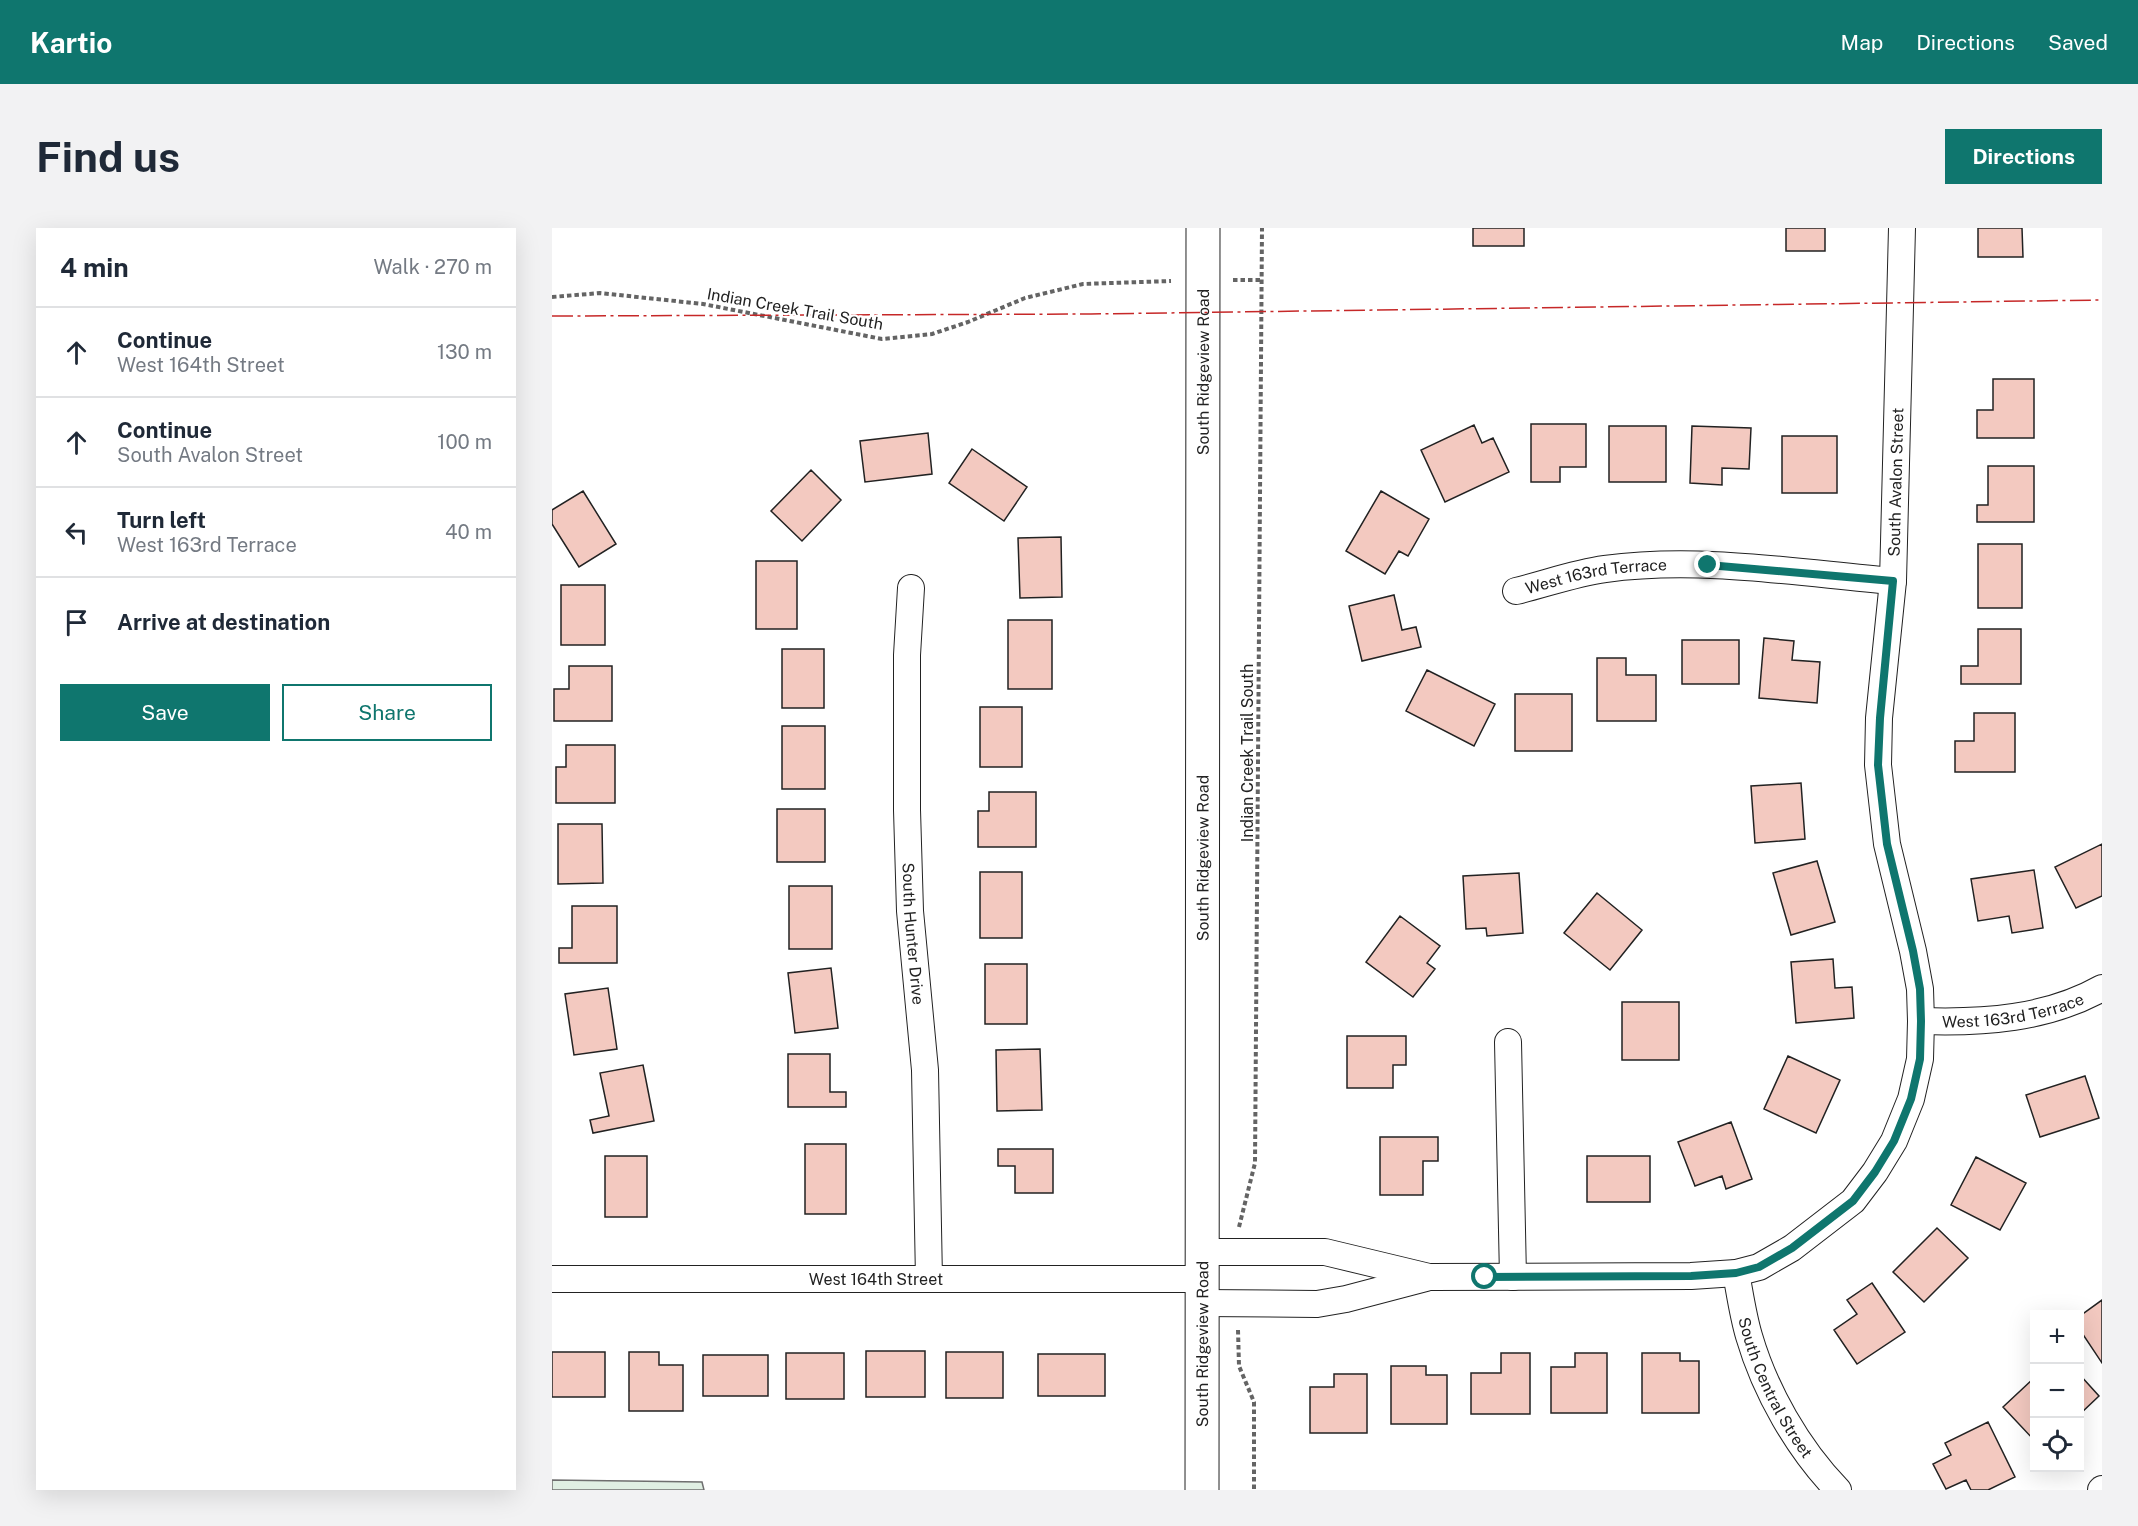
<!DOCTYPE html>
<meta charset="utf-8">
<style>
:root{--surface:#fff;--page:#f2f2f3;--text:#1f2937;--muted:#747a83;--line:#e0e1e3;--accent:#0f766e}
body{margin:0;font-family:"Public Sans",sans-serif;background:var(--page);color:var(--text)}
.controls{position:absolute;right:18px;bottom:18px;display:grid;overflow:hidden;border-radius:0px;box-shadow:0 6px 24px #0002}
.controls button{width:54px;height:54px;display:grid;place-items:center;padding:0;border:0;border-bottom:2px solid var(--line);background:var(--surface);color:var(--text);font:30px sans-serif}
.stop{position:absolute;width:18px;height:18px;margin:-14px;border:4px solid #0f766e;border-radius:50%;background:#fff}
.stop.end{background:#0f766e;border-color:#fff;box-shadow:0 2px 6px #0008}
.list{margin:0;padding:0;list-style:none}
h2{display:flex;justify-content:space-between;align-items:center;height:78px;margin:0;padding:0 24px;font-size:26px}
h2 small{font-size:20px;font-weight:400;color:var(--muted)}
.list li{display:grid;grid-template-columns:39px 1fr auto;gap:18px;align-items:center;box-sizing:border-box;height:90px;padding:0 24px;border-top:2px solid var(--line)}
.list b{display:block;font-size:22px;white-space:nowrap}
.list p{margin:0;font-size:20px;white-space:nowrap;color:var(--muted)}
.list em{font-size:20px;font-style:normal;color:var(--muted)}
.actions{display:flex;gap:12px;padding:18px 24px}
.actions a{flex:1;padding:14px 0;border:2px solid var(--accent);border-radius:0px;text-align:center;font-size:21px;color:var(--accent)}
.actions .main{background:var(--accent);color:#fff}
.icon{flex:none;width:33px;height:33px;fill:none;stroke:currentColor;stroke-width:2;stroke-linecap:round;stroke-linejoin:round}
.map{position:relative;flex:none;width:1550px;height:1262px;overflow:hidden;border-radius:0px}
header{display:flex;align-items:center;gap:36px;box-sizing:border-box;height:84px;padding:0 30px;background:var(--accent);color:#fff}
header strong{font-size:28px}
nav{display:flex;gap:33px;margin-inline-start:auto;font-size:21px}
.intro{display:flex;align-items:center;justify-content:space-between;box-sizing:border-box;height:144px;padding:0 36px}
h1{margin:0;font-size:42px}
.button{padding:15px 27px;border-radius:0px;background:var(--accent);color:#fff;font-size:21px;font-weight:700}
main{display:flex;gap:36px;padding:0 36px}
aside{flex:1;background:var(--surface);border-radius:0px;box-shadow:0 6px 24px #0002}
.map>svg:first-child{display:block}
</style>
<header>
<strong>Kartio</strong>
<nav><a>Map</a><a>Directions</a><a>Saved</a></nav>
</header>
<div class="intro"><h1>Find us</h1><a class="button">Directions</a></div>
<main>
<aside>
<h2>4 min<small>Walk · 270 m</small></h2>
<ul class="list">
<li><svg class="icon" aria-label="ahead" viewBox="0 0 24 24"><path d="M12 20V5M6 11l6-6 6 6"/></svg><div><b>Continue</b><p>West 164th Street</p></div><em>130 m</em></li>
<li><svg class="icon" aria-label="ahead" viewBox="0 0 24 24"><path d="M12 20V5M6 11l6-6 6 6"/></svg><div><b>Continue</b><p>South Avalon Street</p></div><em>100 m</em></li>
<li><svg class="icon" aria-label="left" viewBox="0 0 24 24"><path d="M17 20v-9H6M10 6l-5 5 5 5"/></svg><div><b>Turn left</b><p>West 163rd Terrace</p></div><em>40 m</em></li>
<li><svg class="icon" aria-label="arrive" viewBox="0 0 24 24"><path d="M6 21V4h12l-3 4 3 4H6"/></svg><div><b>Arrive at destination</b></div></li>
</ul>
<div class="actions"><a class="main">Save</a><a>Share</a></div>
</aside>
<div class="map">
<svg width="1550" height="1262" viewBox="0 0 1550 1262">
<rect width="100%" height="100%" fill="#fff"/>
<path fill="#e0efe3" stroke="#6f6f6f" stroke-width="1.5" d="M0,1252L150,1254L152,1262H0Z"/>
<path fill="#f3c9c0" stroke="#222" stroke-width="1.5" d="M921,0H972V18H921Z
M1234,0H1273V23H1234Z
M1426,0H1470L1471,29H1426Z
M1441,151H1482V210H1425V182H1441Z
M979,196H1034V239H1008V254H979Z
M922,197L930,215L941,210L957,244L893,274L869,222Z
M1057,198H1114V254H1057Z
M1140,198L1199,200L1197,241L1170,240V257L1138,255Z
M376,205L380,246L313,254L308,213Z
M1230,208H1285V265H1230Z
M420,221L475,259L452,293L397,255Z
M1436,238H1482V294H1425V277H1436Z
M259,242L289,272L250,313L219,283Z
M31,263L64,316L27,339L0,296V282Z
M829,263L877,291L856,328L847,323L833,346L794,323Z
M509,309L510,369L468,370L466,310Z
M1426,316H1470V380H1426Z
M204,333H245V401H204Z
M9,357H53V417H9Z
M842,367L850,402L864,399L869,419L810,433L797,378Z
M456,392H500V461H456Z
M1426,401H1469V456H1409V438H1426Z
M1212,410L1242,413L1240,432L1268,434L1265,475L1207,470Z
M1130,412H1187V456H1130Z
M230,421H272V480H230Z
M1045,430H1074V447H1104V493H1045Z
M17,438H60V493H2V461H17Z
M875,442L943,476L922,518L854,483Z
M963,466H1020V523H963Z
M428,479H470V539H428Z
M1422,485H1463V544H1403V513H1422Z
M230,498H273V561H230Z
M14,517H63V575H4V539H14Z
M1249,555L1253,611L1203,615L1199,558Z
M437,564H484V619H426V583H437Z
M225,581H273V634H225Z
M6,596H50L51,655L6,656Z
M1550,616V668L1524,680L1503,639Z
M1265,633L1283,694L1239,707L1221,645Z
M1482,642L1491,700L1460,705L1457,688L1426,693L1419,651Z
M428,644H470V710H428Z
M967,645L971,705L935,708L934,700L914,701L911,648Z
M237,658H280V721H237Z
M1045,665L1090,702L1058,742L1012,705Z
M20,678H65V735H7V720H20Z
M848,688L888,718L875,735L883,741L861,769L814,734Z
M1281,731L1283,760L1300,759L1302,790L1244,795L1239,734Z
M433,736H475V796H433Z
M279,740L286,800L243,805L236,745Z
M56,760L65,821L22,827L13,766Z
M1070,774H1127V832H1070Z
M795,808H854V837H841V860H795Z
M488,821L490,882L445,883L444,822Z
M236,826H278V864H294V879H236Z
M1236,828L1288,852L1264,905L1212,881Z
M91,837L102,893L41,905L38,892L57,888L48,845Z
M1533,848L1547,890L1488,909L1474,867Z
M1179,894L1200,951L1174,961L1170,948L1143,958L1126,914Z
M828,909H886V933H871V967H828Z
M253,916H294V986H253Z
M446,921H501V965H463V938H446Z
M53,928H95V989H53Z
M1035,928H1098V974H1035Z
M1424,929L1474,955L1448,1002L1399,977Z
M1385,1000L1416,1030L1372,1074L1341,1044Z
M1320,1055L1353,1104L1305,1136L1282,1102L1305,1086L1295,1072Z
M1550,1072V1135L1528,1102V1088Z
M314,1123H373V1169H314Z
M0,1124H53V1169H0Z
M77,1124H107V1137H131V1183H77Z
M394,1124H451V1170H394Z
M234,1125H292V1171H234Z
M949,1125H978V1186H919V1145H949Z
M1023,1125H1055V1185H999V1139H1023Z
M1090,1125H1128V1133H1147V1185H1090Z
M486,1126H553V1168H486Z
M151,1127H216V1168H151Z
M839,1138H874V1147H895V1196H839Z
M782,1146H815V1205H758V1159H782Z
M1528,1147L1547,1168L1528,1186Z
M1482,1150V1212L1451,1179Z
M1436,1194L1463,1249L1436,1262H1419L1414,1252L1394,1261L1381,1236L1399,1227L1393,1215Z"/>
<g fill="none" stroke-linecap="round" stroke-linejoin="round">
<g stroke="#222" stroke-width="28">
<g id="street">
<path id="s1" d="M359,360L355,427V582L358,683L373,842L377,1051"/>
<path id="s2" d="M964,363C993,356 1023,345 1053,341C1148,328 1247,345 1341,353"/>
<path id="s3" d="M1369,793C1431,795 1495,791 1550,760"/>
<path d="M956,814L961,1049"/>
<path id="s4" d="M649,1024H773L877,1049L1139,1048L1184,1045L1207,1039L1240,1020L1301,973L1323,944L1342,913L1359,871L1368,831L1369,793L1368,761L1361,723L1335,616L1326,537L1327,490L1341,353L1350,0"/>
<path id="s5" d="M1184,1045C1188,1066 1191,1088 1197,1108C1213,1163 1246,1221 1286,1262"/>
<path id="s6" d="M0,1051H649"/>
<path d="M649,1075L765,1076L794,1071L874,1050"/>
<path d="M1549,1262L1550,1261"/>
</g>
</g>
<g stroke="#222" stroke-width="35">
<g id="secondary">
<path id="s7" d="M650,1262L651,0"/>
</g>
</g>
<path stroke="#646464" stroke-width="4" stroke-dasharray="4.5 3" stroke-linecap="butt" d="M681,52H711
M0,69L48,65L151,76L330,111L380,106L416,94L473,70L531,56L619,53
M687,999L703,935L710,0
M686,1102L687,1138L702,1174V1262"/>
<use href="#street" stroke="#fff" stroke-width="26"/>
<use href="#secondary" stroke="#fff" stroke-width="33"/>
<path stroke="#c62828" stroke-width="1.5" stroke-dasharray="21 4.5 3 4.5" stroke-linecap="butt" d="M0,88L539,86L1550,72"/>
</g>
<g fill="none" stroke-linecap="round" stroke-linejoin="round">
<path stroke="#0f766e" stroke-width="8" d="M933,1049L1139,1048L1184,1045L1207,1039L1240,1020L1301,973L1323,944L1342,913L1359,871L1368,831L1369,793L1368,761L1361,723L1335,616L1326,537L1328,490L1341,353L1156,337"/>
</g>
<g text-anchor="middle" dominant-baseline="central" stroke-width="4.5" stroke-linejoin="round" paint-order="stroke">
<g font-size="16" fill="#222" stroke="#fff">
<text transform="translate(243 81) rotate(10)">Indian Creek Trail South</text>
<text stroke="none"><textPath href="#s7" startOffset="1118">South Ridgeview Road</textPath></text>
<text stroke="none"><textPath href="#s4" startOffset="1418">South Avalon Street</textPath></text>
<text stroke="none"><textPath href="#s2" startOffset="82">West 163rd Terrace</textPath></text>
<text transform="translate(695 525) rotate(-90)">Indian Creek Trail South</text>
<text stroke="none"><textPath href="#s7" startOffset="632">South Ridgeview Road</textPath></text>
<text stroke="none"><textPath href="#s1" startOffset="346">South Hunter Drive</textPath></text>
<text stroke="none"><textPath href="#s3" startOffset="93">West 163rd Terrace</textPath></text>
<text stroke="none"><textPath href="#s6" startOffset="324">West 164th Street</textPath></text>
<text stroke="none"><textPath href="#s7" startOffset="146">South Ridgeview Road</textPath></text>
<text stroke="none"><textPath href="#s5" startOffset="122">South Central Street</textPath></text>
</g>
</g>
</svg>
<div class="controls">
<button>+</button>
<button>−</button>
<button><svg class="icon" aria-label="locate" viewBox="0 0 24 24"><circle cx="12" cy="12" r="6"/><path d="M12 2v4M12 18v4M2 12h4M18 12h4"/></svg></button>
</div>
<div class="stop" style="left:933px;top:1049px"></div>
<div class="stop end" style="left:1156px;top:337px"></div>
</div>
</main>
